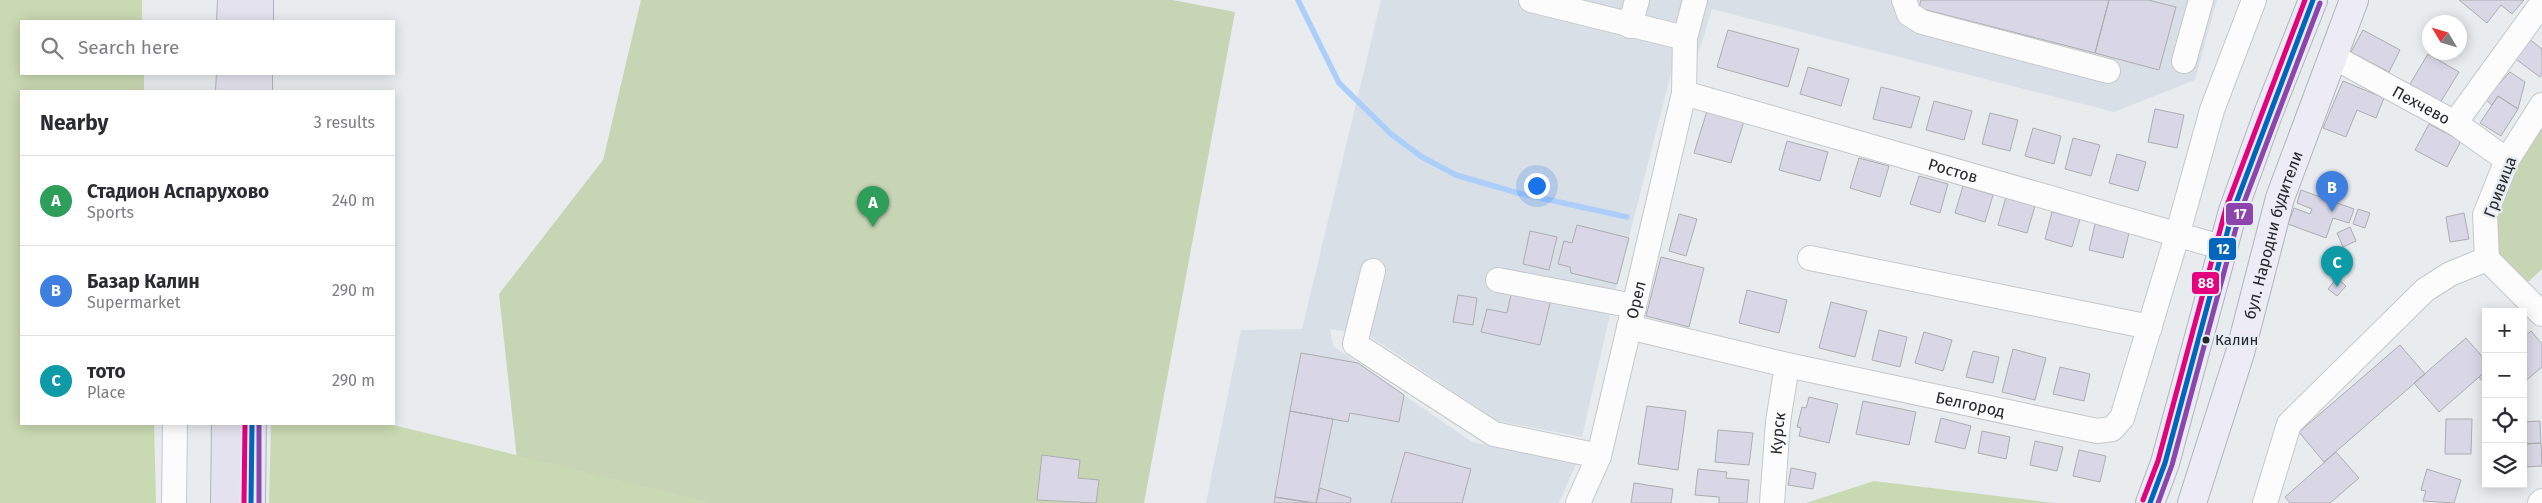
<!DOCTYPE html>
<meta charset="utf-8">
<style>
:root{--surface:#fff;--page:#f7f7f7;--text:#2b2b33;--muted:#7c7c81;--line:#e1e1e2;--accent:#b45309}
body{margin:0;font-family:"Fira Sans",sans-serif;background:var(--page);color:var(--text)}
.controls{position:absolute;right:15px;bottom:15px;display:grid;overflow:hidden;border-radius:0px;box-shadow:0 2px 12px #0003}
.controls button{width:45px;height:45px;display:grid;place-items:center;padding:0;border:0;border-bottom:1px solid var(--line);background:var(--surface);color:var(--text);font:25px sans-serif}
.compass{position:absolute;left:2422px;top:15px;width:45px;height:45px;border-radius:50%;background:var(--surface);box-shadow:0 2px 12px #0003;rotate:308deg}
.you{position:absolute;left:1536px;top:185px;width:18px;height:18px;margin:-12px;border:4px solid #fff;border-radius:50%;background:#1a73e8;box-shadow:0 0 0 8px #1a73e833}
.badge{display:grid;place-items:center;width:32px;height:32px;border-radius:50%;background:var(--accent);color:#fff;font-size:16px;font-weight:700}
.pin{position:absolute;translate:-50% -41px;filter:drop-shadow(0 1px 2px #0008)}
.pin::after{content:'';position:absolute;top:26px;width:18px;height:15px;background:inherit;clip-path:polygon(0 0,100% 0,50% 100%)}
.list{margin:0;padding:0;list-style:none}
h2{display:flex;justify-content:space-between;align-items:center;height:65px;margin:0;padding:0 20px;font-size:21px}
h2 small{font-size:16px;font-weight:400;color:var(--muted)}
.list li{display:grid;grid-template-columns:32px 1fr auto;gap:15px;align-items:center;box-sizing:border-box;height:90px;padding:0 20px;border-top:1px solid var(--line)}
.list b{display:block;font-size:19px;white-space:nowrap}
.list p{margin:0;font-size:16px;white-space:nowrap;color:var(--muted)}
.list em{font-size:16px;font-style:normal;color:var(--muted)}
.icon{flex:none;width:28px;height:28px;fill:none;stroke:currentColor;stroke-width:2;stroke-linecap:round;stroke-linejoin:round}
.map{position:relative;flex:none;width:2542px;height:503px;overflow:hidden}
.search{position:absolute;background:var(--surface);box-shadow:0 2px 12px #0003;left:20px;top:20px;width:375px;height:55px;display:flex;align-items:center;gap:12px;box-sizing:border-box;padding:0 18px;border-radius:0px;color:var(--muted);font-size:19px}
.panel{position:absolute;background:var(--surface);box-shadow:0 2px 12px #0003;left:20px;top:90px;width:375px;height:335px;border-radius:0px}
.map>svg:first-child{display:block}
</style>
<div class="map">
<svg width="2542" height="503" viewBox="0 0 2542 503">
<rect width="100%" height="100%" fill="#e8ecef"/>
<path fill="#d8dfe7" d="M1381,0H2217L2195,80L2114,112L1712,9L1693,71L1673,66L1617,284L1582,437L1498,421L1368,335L1330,329L1333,346L1472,442L1576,464L1559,503H1206L1241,330L1302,329Z"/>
<path fill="#c7d5b5" d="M641,0H1173L1235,12L1144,503H662L519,478L499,294L603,160Z
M2542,121V269L2526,284L2493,254V217L2500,192Z"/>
<path fill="#c9d9b1" d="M0,0H142V21H21V74H144V91H21V424H154L156,503H0Z
M271,424H389L712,503H269Z
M1874,481L2054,503H1806Z"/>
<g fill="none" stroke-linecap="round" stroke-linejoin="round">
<path stroke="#accefa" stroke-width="5.5" d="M1298,0L1339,83L1391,134L1422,157L1456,175L1518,193L1627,217"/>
</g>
<path fill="#d9d7e6" stroke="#acadb0" d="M1921,0H2109L2095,53L1919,8Z
M2109,0H2148L2176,7L2159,70L2095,53Z
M2459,0H2524L2512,14L2501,5L2487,23Z
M1728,30L1799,49L1788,87L1717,67Z
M2363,30L2400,50L2389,72L2351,52Z
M2528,38L2542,49V74L2540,77L2513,57Z
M2428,54L2459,72L2440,103L2410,84Z
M1808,67L1849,79L1841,106L1800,94Z
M2510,72L2525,82L2518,109L2498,96L2492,105L2485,99Z
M2343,81L2384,98L2376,118L2357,110L2346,137L2323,128Z
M1881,87L1920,97L1911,128L1873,119Z
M2498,96L2518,109L2501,136L2480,123Z
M1934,101L1972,111L1964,140L1926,130Z
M2155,109L2184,115L2177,148L2148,142Z
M1707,111L1744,121L1731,163L1694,153Z
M1990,113L2018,120L2010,151L1982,144Z
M2429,124L2461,141L2447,167L2415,150Z
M2033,128L2061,136L2054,164L2025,156Z
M2073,138L2100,145L2091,176L2065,169Z
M1787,141L1828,152L1820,181L1779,170Z
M2117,154L2146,162L2138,191L2109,183Z
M1859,158L1889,166L1880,197L1850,188Z
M1919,176L1948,184L1940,213L1910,204Z
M1963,186L1993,195L1985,222L1955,213Z
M2301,190L2354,209L2349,223L2333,218L2326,238L2288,224L2294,208L2310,214L2312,209L2297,203Z
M2006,197L2035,206L2027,233L1998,225Z
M2358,209L2370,213L2365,228L2353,224Z
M2052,212L2080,219L2072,247L2045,239Z
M2464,213L2469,239L2450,242L2446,217Z
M1679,214L1697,219L1686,256L1669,251Z
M2095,224L2129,233L2123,258L2089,250Z
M1577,225L1629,238L1617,284L1571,273L1570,267L1558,264L1564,241L1572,243Z
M2350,227L2356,241L2343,247L2337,233Z
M1530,231L1557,237L1549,270L1523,264Z
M1661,257L1704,268L1689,327L1646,316Z
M2337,278L2346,286L2337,296L2328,289Z
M1512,290L1551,299L1540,345L1481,332L1487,309L1507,313Z
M1747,290L1787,300L1779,333L1739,323Z
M1458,295L1477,298L1473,325L1453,322Z
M1831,302L1867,311L1855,357L1819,348Z
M1879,330L1907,337L1900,367L1872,360Z
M2531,331L2542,344V367L2523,383V338Z
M1924,332L1952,340L1943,371L1915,363Z
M2466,338L2486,361V371L2439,412L2414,383Z
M2400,345L2425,374L2324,462L2299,432Z
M2013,349L2046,358L2035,400L2002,392Z
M1973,351L1999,357L1993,383L1966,377Z
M1301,353L1358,363L1404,395L1399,422L1350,413L1348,422L1290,411Z
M2060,367L2090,374L2084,401L2053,394Z
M2486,371V385L2479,377Z
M1809,397L1838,404L1829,443L1799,436L1801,428L1797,427L1802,407L1806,408Z
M1863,401L1916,412L1909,445L1856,434Z
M1647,406L1686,411L1678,470L1638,464Z
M1290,411L1333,419L1316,503L1275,497Z
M1941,418L1971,426L1965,449L1935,442Z
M2446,419H2472L2471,454H2445Z
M2540,421L2541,443L2523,444V422Z
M1718,430L1753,433L1749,465L1715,462Z
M1982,431L2010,437L2006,459L1978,453Z
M2035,441L2063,447L2057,471L2030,465Z
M2541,443L2542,466L2523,467V444Z
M2079,450L2106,456L2100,482L2073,476Z
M1405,452L1471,469L1462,503H1391Z
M2336,452L2359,478L2330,503H2290L2285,497Z
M1042,455L1080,460L1078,478L1099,480L1096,503L1037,500Z
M1791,468L1816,473L1813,489L1788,485Z
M1698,469L1727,472L1726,478L1749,480L1747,503H1719V497L1695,495Z
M2427,469L2461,480L2454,503L2423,501L2426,491L2421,490Z
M1634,483L1673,489L1671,503H1631Z
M1320,488L1351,498L1350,503H1316Z
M1275,497L1309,503H1274Z"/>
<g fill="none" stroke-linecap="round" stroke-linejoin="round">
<g stroke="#c5c8cb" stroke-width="26">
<g id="minor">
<path d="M1531,0L1685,38"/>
<path d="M1904,0L1909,14L1922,22L2108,71"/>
<path d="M1630,26L1637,0"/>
<path id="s1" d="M2332,56L2455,123L2507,160"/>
<path d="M2184,61L2201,0"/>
<path id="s2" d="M1684,93L2221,247"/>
<path d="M2542,105L2507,160L2485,215L2487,259L2542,314"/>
<path d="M2455,123L2542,3"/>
<path d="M1810,258L2150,327"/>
<path d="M1373,271L1355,344L1494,434L1599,456"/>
<path d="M1498,280L1634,306"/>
<path id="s3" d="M1629,327L1787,365L2097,431L2112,429L2122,418L2177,236L2212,110L2254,0"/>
<path d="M174,503L175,424"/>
<path id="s4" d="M1578,503L1599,456L1684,93L1685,38L1695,0"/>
<path id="s5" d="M1772,503L1778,422L1787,365"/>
<path d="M2265,503L2289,424L2425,290L2450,274L2487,259"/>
<path d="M2540,503L2542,501"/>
</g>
</g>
<g stroke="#b1b2bf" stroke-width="30">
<g id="major">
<path d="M2150,503L2165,463L2233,211L2268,114L2313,0"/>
<path id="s6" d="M2192,503L2240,353L2280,198L2354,0"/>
</g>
</g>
<g stroke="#b1b2bf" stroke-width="30">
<path id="highway" d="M231,21L232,0
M259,21V0
M230,91L231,74
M258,91V74
M225,503L226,424
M251,503L252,424"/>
</g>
<use href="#minor" stroke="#fcfcfd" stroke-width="24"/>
<use href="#major" stroke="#edecf4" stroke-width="28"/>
<use href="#highway" stroke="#e3e2ee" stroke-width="28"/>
<g stroke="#e5ecf2" stroke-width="9">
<path id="bus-1" d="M251,503L252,424
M2150,503L2165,463L2233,211L2313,0"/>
</g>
<g stroke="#e5ecf2" stroke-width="9">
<path id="bus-2" d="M259,503V424
M2158,503L2172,465L2240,213L2320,3"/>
</g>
<g stroke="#e5ecf2" stroke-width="9">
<path id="bus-3" d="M2143,500L2158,461L2226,208L2305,0
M244,503L245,424"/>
</g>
<use href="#bus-1" stroke="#0065bd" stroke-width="5"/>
<use href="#bus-2" stroke="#8e44ad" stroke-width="5"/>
<use href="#bus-3" stroke="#e5007d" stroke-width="5"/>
</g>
<circle fill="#25272a" stroke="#e5ecf2" stroke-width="2" cx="2206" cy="340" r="4.5"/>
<g text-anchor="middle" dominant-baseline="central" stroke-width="4.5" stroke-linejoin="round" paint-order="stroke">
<g font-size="15" fill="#25272a" stroke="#e5ecf2" text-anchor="start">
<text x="2215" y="340">Калин</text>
</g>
<g font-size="16" fill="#25272a" stroke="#e5ecf2">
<text stroke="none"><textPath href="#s1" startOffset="102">Пехчево</textPath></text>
<text stroke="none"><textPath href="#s2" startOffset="280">Ростов</textPath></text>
<text transform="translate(2500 187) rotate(-69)">Гривица</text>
<text stroke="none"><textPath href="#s6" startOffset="280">бул. Народни будители</textPath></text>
<text stroke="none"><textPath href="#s4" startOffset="212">Орел</textPath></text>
<text stroke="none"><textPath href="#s3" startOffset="350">Белгород</textPath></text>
<text stroke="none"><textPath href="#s5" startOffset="70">Курск</textPath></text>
</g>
</g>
<g stroke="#e5ecf2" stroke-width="2">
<rect x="2225" y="202" width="29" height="24" rx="5" fill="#8e44ad"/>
<rect x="2208" y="237" width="29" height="24" rx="5" fill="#0065bd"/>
<rect x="2191" y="271" width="29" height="24" rx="5" fill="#e5007d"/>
</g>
<g font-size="14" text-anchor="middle" font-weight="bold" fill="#fff">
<text x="2240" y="219">17</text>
<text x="2223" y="254">12</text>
<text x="2206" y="288">88</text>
</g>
</svg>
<div class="controls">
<button>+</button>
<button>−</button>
<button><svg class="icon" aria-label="locate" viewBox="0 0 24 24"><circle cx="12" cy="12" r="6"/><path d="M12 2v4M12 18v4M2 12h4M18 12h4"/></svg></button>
<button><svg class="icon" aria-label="layers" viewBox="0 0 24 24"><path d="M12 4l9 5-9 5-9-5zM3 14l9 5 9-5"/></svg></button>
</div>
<svg class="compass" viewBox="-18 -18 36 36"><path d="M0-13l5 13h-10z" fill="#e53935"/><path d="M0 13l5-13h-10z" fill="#7c7c81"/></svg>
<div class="you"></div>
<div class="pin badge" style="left:873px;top:227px;background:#2e9e5b">A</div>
<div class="pin badge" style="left:2332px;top:212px;background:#3f7fe0">B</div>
<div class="pin badge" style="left:2337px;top:287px;background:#0f9aa8">C</div>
<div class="search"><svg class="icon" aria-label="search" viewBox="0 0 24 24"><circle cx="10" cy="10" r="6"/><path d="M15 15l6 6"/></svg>Search here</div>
<section class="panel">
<h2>Nearby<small>3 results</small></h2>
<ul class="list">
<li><span class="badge" style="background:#2e9e5b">A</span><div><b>Стадион Аспарухово</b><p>Sports</p></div><em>240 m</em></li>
<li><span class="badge" style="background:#3f7fe0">B</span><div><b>Базар Калин</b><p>Supermarket</p></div><em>290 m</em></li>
<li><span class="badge" style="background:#0f9aa8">C</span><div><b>тото</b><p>Place</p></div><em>290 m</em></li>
</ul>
</section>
</div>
